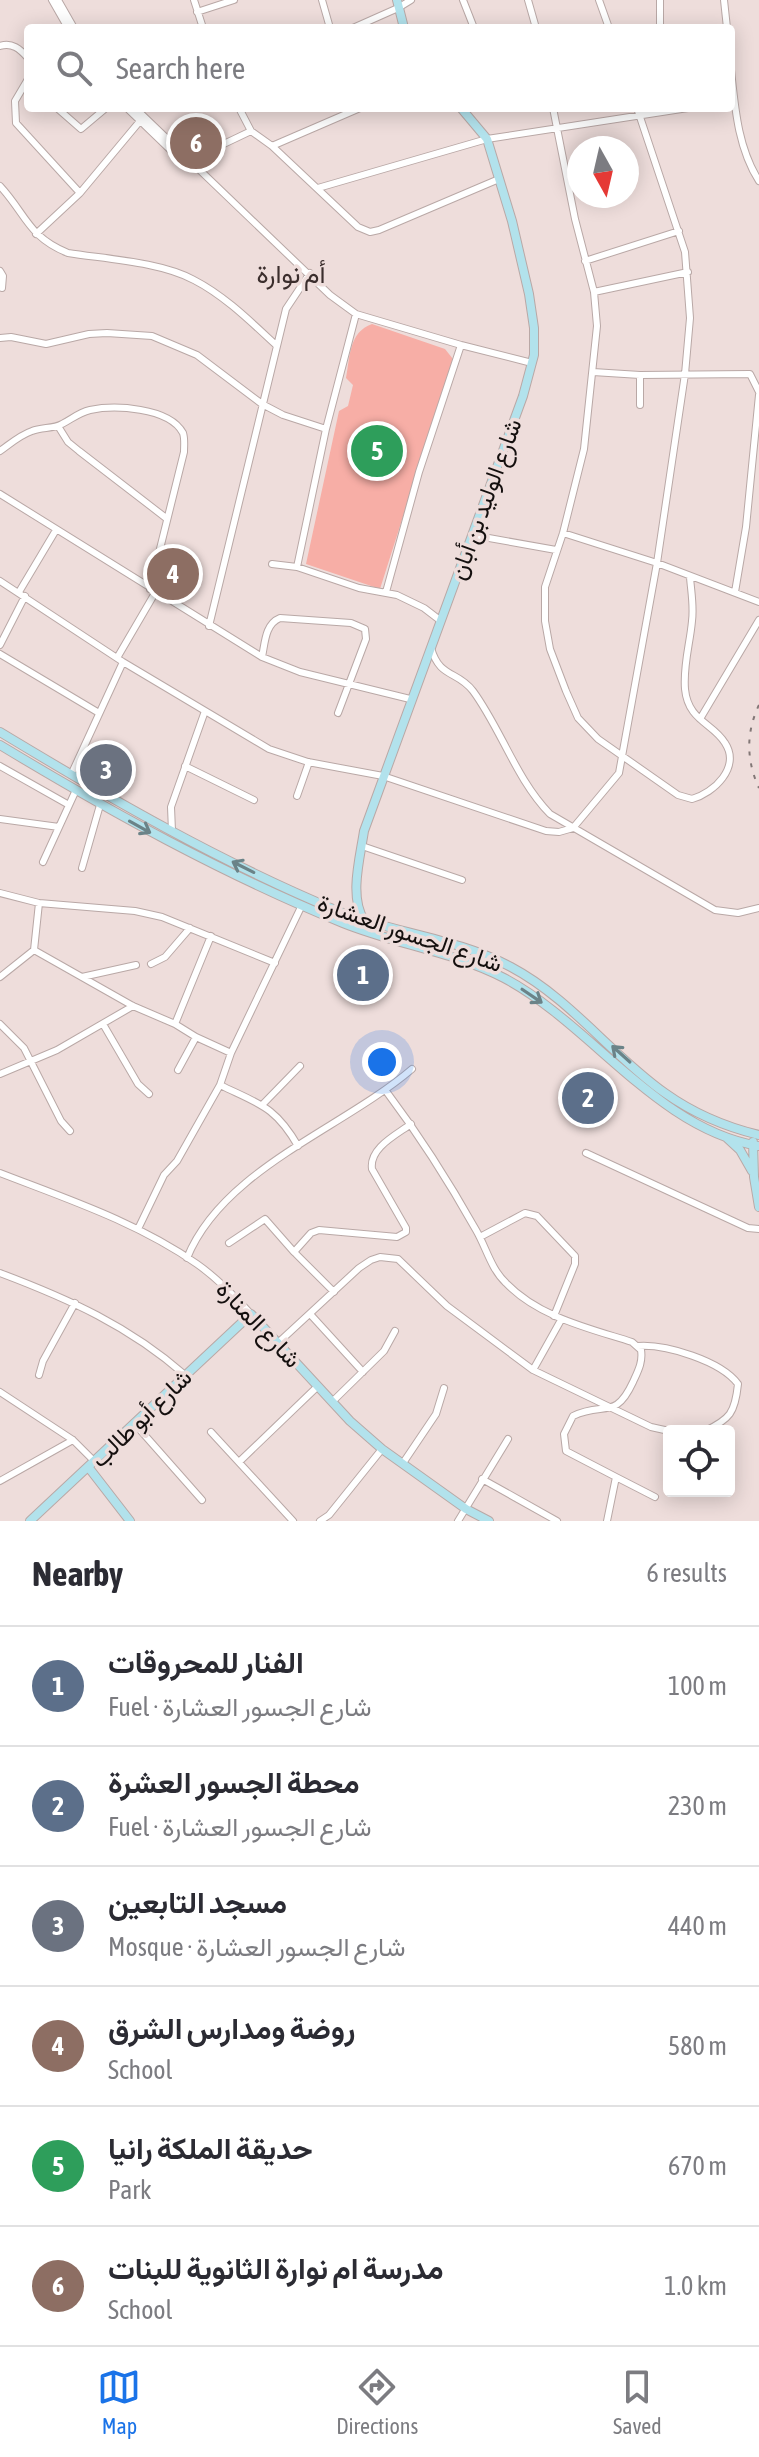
<!DOCTYPE html>
<meta charset="utf-8">
<style>
:root{--surface:#fff;--page:#f7f7f7;--text:#2b2b33;--muted:#7c7c81;--line:#e1e1e2;--accent:#1a73e8}
body{margin:0;font-family:"Asap Condensed",Vazirmatn,sans-serif;background:var(--page);color:var(--text)}
.controls{position:absolute;right:24px;bottom:24px;display:grid;overflow:hidden;border-radius:8px;box-shadow:0 4px 20px #0003}
.controls button{width:72px;height:72px;display:grid;place-items:center;padding:0;border:0;border-bottom:2px solid var(--line);background:var(--surface);color:var(--text);font:40px sans-serif}
.compass{position:absolute;left:567px;top:136px;width:72px;height:72px;border-radius:50%;background:var(--surface);box-shadow:0 4px 20px #0003;rotate:172deg}
.you{position:absolute;left:382px;top:1062px;width:28px;height:28px;margin:-20px;border:6px solid #fff;border-radius:50%;background:#1a73e8;box-shadow:0 0 0 12px #1a73e833}
.badge{display:grid;place-items:center;width:52px;height:52px;border-radius:50%;background:var(--accent);color:#fff;font-size:26px;font-weight:700}
.pin{position:absolute;translate:-50% -50%;border:4px solid #fff;box-shadow:0 2px 8px #0006}
.list{margin:0;padding:0;list-style:none}
h2{display:flex;justify-content:space-between;align-items:center;height:104px;margin:0;padding:0 32px;font-size:34px}
h2 small{font-size:26px;font-weight:400;color:var(--muted)}
.list li{display:grid;grid-template-columns:52px 1fr auto;gap:24px;align-items:center;box-sizing:border-box;height:120px;padding:0 32px;border-top:2px solid var(--line)}
.list b{display:block;font-size:30px;white-space:nowrap}
.list p{margin:0;font-size:26px;white-space:nowrap;color:var(--muted)}
.list em{font-size:26px;font-style:normal;color:var(--muted)}
.icon{flex:none;width:44px;height:44px;fill:none;stroke:currentColor;stroke-width:2;stroke-linecap:round;stroke-linejoin:round}
.map{position:relative;flex:none;width:759px;height:1521px;overflow:hidden}
.search{position:absolute;background:var(--surface);box-shadow:0 4px 20px #0003;left:24px;right:24px;top:24px;height:88px;display:flex;align-items:center;gap:20px;box-sizing:border-box;padding:0 28px;border-radius:8px;color:var(--muted);font-size:30px}
.sheet{height:824px;background:var(--surface)}
nav{display:flex;justify-content:space-around;align-items:center;box-sizing:border-box;height:112px;border-top:2px solid var(--line);background:var(--surface);font-size:22px;color:var(--muted)}
nav a{display:grid;justify-items:center;gap:4px}
nav .on{color:var(--accent)}
.map>svg:first-child{display:block}
</style>
<div class="map">
<svg width="759" height="1521" viewBox="0 0 759 1521">
<rect width="100%" height="100%" fill="#eedddb"/>
<path fill="#f7aea6" d="M372,324L445,349L453,359L380,589L306,564L339,411L348,406L353,385L346,378C350,357 349,332 372,324Z"/>
<g fill="none" stroke-linecap="round" stroke-linejoin="round">
<g stroke="#b9a8a6" stroke-width="8">
<path id="street" d="M52,0L68,28
M58,0L74,28
M194,0L203,28
M322,0L330,28
M463,0L474,28
M528,0L536,28
M599,0L609,28
M660,0V28
M724,0L727,28
M197,12L234,0
M353,28L398,8L411,0
M0,46C12,42 20,49 28,58
M731,70C735,108 738,148 759,181
M28,79L15,101L16,123L80,193
M57,108L81,129L106,108
M127,108L185,164
M135,108L330,295L356,314L461,345L532,363
M239,108L251,131L272,146L358,227L370,232L379,230L499,179
M553,108L575,219L594,292L597,326L584,449L563,533L545,587V621L550,649L566,691L578,718L598,739L678,795L692,799C714,793 741,767 725,743C713,723 688,721 685,689C683,665 690,644 692,621C694,606 691,591 690,577
M272,146L360,108
M186,162L251,131
M0,186C26,214 28,237 68,253C106,259 161,262 194,280C225,296 251,322 276,345
M318,188L487,139L688,108
M36,234L80,193L140,121
M585,261L679,231
M0,271L3,276L2,288
M594,292L688,272
M0,338L11,337L46,344L89,334L107,333L152,336L197,355L262,404L283,415L326,429
M593,372L640,375L750,374L759,392
M640,375V405
M58,426L68,442L79,451L166,518
M0,451C10,444 20,435 32,431C42,427 53,429 62,424C72,419 78,413 90,410C114,405 169,407 183,433C185,439 184,446 184,452L150,589
M0,494L262,657L300,672L410,699
M563,533L657,563L759,602
M472,535L556,550
M272,564L297,567L359,588L397,595L424,608L441,621
M297,567L326,429L356,314
M0,581L123,662L269,749L308,762L383,776L546,831L559,832L573,828L619,773L657,563L685,374L690,318L685,252L637,108
M19,592L56,530
M386,592L419,472L461,345
M735,592L746,527L759,395
M209,626L286,309L310,273
M0,645L25,596
M431,648C440,679 457,670 473,691C501,729 516,779 550,814L715,910L738,913L759,908
M0,654L99,713
M262,657C265,643 265,624 280,618L351,623L365,629L366,639L338,713
M117,658L155,593
M700,719L759,620
M0,766L69,805
M185,766L254,800
M71,775L123,662
M297,796L309,762
M0,819L59,827
M172,831L171,807L205,711
M362,846L462,880
M43,862L76,790
M82,868L100,805
M0,893L39,903L135,911L162,917L275,963
M34,950L133,1006L175,1024L196,1037L231,1053
M151,964L165,957L190,928
M0,977L34,950L39,903
M82,977L136,965
M0,1024L24,1048L61,1121L70,1131
M103,1024L138,1084L149,1094
M175,1024L211,936
M178,1070L196,1037
M0,1074L57,1050L133,1006
M220,1085C259,1104 275,1106 298,1146
M386,1091C419,1135 449,1182 476,1230C486,1247 491,1269 506,1283C539,1317 588,1328 632,1342L641,1350C643,1362 638,1371 633,1382C615,1421 604,1401 573,1416L564,1434L566,1451L616,1477L607,1521
M263,1104L300,1066
M586,1153L748,1228L759,1229
M0,1173C67,1199 137,1222 197,1264C217,1278 234,1296 251,1314
M138,1229L164,1175L177,1161L220,1085L231,1053L302,905
M480,1237L525,1213L537,1216L575,1256V1264L554,1316
M229,1243L265,1219L294,1252
M187,1258C223,1169 342,1129 412,1069
M0,1273C69,1299 129,1326 185,1375
M334,1292L294,1252L311,1233L319,1230L397,1237L406,1232V1228L372,1169C369,1148 396,1135 411,1124
M310,1314L363,1372
M279,1342L359,1268L371,1260L380,1257L398,1259L447,1306L533,1370L651,1427L669,1431
M638,1346C666,1344 721,1361 738,1384C735,1413 730,1419 705,1431
M533,1370L561,1320
M39,1375L43,1361L75,1303
M0,1392L73,1440L95,1462
M333,1401L384,1351L395,1331
M134,1423L202,1500
M211,1432L293,1521
M240,1461L318,1386
M403,1463L436,1414L444,1388
M616,1477L655,1497
M482,1479L557,1521
M0,1481L73,1440
M320,1521L329,1515L382,1449
M458,1521L508,1439"/>
</g>
<g stroke="#b9a8a6" stroke-width="10">
<path id="secondary" d="M397,0L404,28
M0,732C109,798 220,862 338,911C393,933 457,938 511,967C571,999 611,1055 665,1093C693,1113 726,1127 759,1135
M0,745C111,812 223,874 343,923C395,944 454,952 504,978C591,1024 657,1129 759,1146
M364,920C349,897 360,858 364,831L523,396L534,355V328L529,294L512,221L487,139L461,108
M727,1138L740,1150L752,1171
M753,1142L754,1177L759,1207
M89,1468L130,1521
M30,1521L251,1314L350,1421L382,1449L466,1509L489,1521"/>
</g>
<use href="#street" stroke="#fff" stroke-width="6"/>
<use href="#secondary" stroke="#b2e2ec" stroke-width="8"/>
<path stroke="#827776" stroke-width="2" stroke-dasharray="4 8" stroke-linecap="butt" d="M759,705C746,732 746,760 759,788"/>
</g>
<defs><path id="oneway-shaft" d="M-6 0H5M1.5-3L5.5 0L1.5 3" fill="none" stroke-width="1.6" stroke-linecap="round" stroke-linejoin="round" transform="scale(2)"/></defs>
<g stroke="#6b8388">
<use href="#oneway-shaft" transform="translate(140 827) rotate(29)"/>
<use href="#oneway-shaft" transform="translate(243 867) rotate(-153)"/>
<use href="#oneway-shaft" transform="translate(532 996) rotate(34)"/>
<use href="#oneway-shaft" transform="translate(621 1054) rotate(-138)"/>
</g>
<g text-anchor="middle" dominant-baseline="central" stroke-width="7" stroke-linejoin="round" paint-order="stroke">
<g font-size="24" fill="#140f0e" stroke="#eedddb">
<text transform="translate(485 499) rotate(-70)">شارع الوليد بن أبان</text>
<text transform="translate(410 933) rotate(19)">شارع الجسور العشارة</text>
<text transform="translate(259 1324) rotate(46)">شارع المنارة</text>
<text transform="translate(141 1418) rotate(-44)">شارع أبو طالب</text>
</g>
<g font-size="26" fill="#3b2e2d" stroke="#eedddb">
<text x="291" y="274">أم نوارة</text>
</g>
</g>
</svg>
<div class="controls">
<button><svg class="icon" aria-label="locate" viewBox="0 0 24 24"><circle cx="12" cy="12" r="6"/><path d="M12 2v4M12 18v4M2 12h4M18 12h4"/></svg></button>
</div>
<svg class="compass" viewBox="-18 -18 36 36"><path d="M0-13l5 13h-10z" fill="#e53935"/><path d="M0 13l5-13h-10z" fill="#7c7c81"/></svg>
<div class="you"></div>
<div class="pin badge" style="left:363px;top:975px;background:#5c6f8a">1</div>
<div class="pin badge" style="left:588px;top:1098px;background:#5c6f8a">2</div>
<div class="pin badge" style="left:106px;top:770px;background:#6b7280">3</div>
<div class="pin badge" style="left:173px;top:574px;background:#8d6e63">4</div>
<div class="pin badge" style="left:377px;top:451px;background:#2e9e5b">5</div>
<div class="pin badge" style="left:196px;top:143px;background:#8d6e63">6</div>
<div class="search"><svg class="icon" aria-label="search" viewBox="0 0 24 24"><circle cx="10" cy="10" r="6"/><path d="M15 15l6 6"/></svg>Search here</div>
</div>
<section class="sheet">
<h2>Nearby<small>6 results</small></h2>
<ul class="list">
<li><span class="badge" style="background:#5c6f8a">1</span><div><b>الفنار للمحروقات</b><p>Fuel · شارع الجسور العشارة</p></div><em>100 m</em></li>
<li><span class="badge" style="background:#5c6f8a">2</span><div><b>محطة الجسور العشرة</b><p>Fuel · شارع الجسور العشارة</p></div><em>230 m</em></li>
<li><span class="badge" style="background:#6b7280">3</span><div><b>مسجد التابعين</b><p>Mosque · شارع الجسور العشارة</p></div><em>440 m</em></li>
<li><span class="badge" style="background:#8d6e63">4</span><div><b>روضة ومدارس الشرق</b><p>School</p></div><em>580 m</em></li>
<li><span class="badge" style="background:#2e9e5b">5</span><div><b>حديقة الملكة رانيا</b><p>Park</p></div><em>670 m</em></li>
<li><span class="badge" style="background:#8d6e63">6</span><div><b>مدرسة ام نوارة الثانوية للبنات</b><p>School</p></div><em>1.0 km</em></li>
</ul>
</section>
<nav>
<a class="on"><svg class="icon" aria-label="map" viewBox="0 0 24 24"><path d="M3 6l6-2 6 2 6-2v14l-6 2-6-2-6 2zM9 4v14M15 6v14"/></svg>Map</a>
<a><svg class="icon" aria-label="directions" viewBox="0 0 24 24"><path d="M12 3l9 9-9 9-9-9zM9 14v-3h6M13 9l2 2-2 2"/></svg>Directions</a>
<a><svg class="icon" aria-label="saved" viewBox="0 0 24 24"><path d="M7 4h10v16l-5-4-5 4z"/></svg>Saved</a>
</nav>
